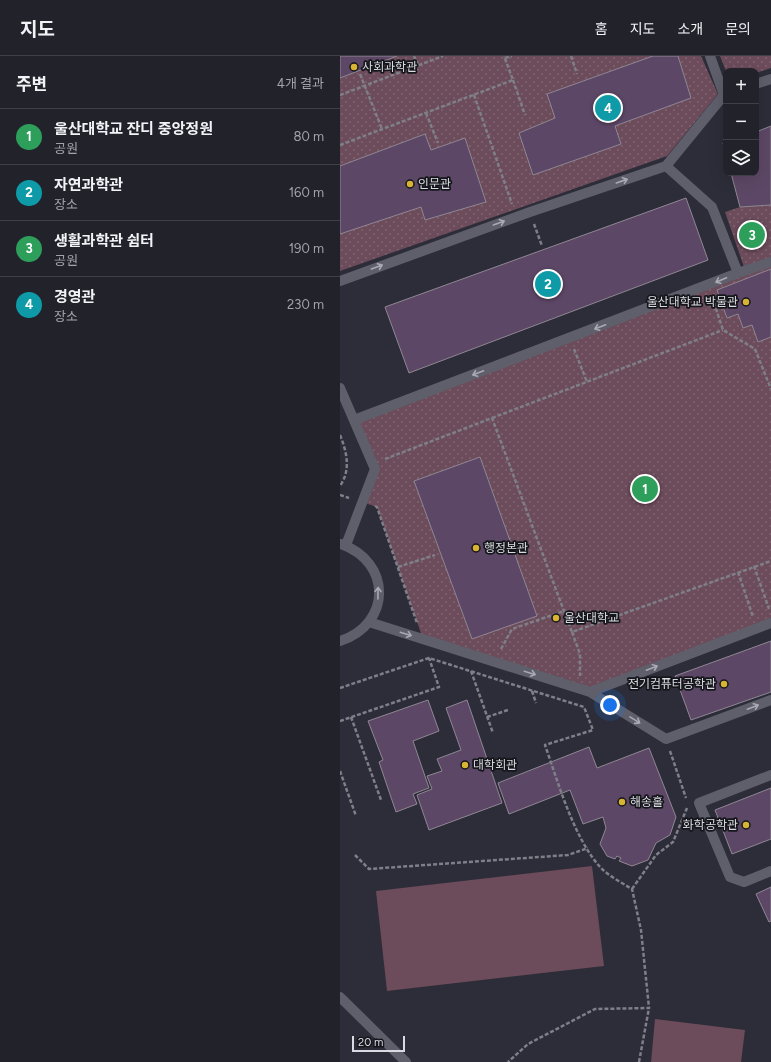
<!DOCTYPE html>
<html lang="ko">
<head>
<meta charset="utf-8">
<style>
  :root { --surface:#21222a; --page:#292a32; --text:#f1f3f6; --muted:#a2a4a8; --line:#3e3f47; --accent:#d7b434 }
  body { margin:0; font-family:Figtree,"Noto Sans KR",sans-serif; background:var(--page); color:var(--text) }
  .controls { position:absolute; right:12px; top:12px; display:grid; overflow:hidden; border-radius:8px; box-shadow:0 4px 16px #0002 }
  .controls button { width:36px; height:36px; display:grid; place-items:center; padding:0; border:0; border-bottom:1px solid var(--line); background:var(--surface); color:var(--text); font:20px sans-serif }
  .scale { position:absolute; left:12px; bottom:10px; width:53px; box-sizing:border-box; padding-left:4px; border:2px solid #dadbe2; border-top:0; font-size:11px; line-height:14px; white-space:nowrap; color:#dadbe2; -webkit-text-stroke:3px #15161b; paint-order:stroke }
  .you { position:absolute; left:270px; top:649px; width:14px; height:14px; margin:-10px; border:3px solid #fff; border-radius:50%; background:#1a73e8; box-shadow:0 0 0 6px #1a73e833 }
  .badge { display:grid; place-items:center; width:26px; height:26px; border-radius:50%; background:var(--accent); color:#fff; font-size:13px; font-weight:700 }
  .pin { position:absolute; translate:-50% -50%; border:2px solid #fff; box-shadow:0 1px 4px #0006 }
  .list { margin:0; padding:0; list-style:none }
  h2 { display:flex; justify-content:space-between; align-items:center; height:52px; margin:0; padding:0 16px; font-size:17px }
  h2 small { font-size:13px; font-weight:400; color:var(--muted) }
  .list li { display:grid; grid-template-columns:26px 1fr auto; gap:12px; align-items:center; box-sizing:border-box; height:56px; padding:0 16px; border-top:1px solid var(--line) }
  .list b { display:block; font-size:15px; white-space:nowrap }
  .list p { margin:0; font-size:13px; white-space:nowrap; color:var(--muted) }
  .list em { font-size:13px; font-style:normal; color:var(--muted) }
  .icon { flex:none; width:22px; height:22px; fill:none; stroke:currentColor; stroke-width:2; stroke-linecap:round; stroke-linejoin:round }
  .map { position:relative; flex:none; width:431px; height:1006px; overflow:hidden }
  header { display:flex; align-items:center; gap:24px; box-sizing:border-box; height:56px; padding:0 20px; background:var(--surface); border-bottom:1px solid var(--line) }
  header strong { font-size:19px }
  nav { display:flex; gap:22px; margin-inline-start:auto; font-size:14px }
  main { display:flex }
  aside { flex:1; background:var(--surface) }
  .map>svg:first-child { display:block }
</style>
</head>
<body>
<header>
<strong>지도</strong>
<nav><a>홈</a><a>지도</a><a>소개</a><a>문의</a></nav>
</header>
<main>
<aside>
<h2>주변<small>4개 결과</small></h2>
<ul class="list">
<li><span class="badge" style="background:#2e9e5b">1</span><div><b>울산대학교 잔디 중앙정원</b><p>공원</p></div><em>80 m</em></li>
<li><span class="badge" style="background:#0f9aa8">2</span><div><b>자연과학관</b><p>장소</p></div><em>160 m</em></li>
<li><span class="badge" style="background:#2e9e5b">3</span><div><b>생활과학관 쉼터</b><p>공원</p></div><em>190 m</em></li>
<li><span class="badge" style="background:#0f9aa8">4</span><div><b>경영관</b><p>장소</p></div><em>230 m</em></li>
</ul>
</aside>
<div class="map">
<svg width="431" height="1006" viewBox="0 0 431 1006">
  <defs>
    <pattern id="park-dots" width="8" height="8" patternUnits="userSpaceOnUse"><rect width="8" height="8" fill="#6c4b5a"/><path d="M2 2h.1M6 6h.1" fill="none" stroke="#806471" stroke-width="1.8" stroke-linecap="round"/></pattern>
  </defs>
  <rect width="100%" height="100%" fill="#2c2d38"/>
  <path fill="url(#park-dots)" d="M 0,0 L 361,0 L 378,38 L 327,100 L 0,215 Z
    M 380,0 L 431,0 L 431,12 L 416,17 L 416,15 L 386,15 Z
    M 431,149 L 431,202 L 404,211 L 385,156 L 400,151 Z
    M 431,206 L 431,567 L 250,636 L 83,583 L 37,451 L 22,446 L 35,413 L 14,364 Z"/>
  <path fill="#6c4b5a" d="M 252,810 L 264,910 L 47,935 L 36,835 Z
    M 315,963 L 405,974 L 401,1006 L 311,1006 Z"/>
  <path fill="#5d4766" stroke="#8f8793" d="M 0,0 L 57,0 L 0,22 Z
    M 313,0 L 338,0 L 351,42 L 275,70 L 281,88 L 193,119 L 179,77 L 215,62 L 207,38 Z
    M 431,70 L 431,149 L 400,151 L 391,117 L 416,117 L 416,76 Z
    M 85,78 L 91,94 L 125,82 L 146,146 L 85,164 L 81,151 L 0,178 L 0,110 Z
    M 386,86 L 386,98 L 383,87 Z
    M 346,142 L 368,204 L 69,317 L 45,251 Z
    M 431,213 L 431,281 L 418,286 L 412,269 L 403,272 L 398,258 L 387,262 L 377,234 Z
    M 140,401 L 197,560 L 132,583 L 74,425 Z
    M 431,585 L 431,636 L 351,664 L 335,620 Z
    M 88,644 L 99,675 L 73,685 L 89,732 L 73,738 L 77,748 L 56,756 L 39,706 L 43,704 L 28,665 Z
    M 127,644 L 162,747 L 89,774 L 77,739 L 92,733 L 87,720 L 102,715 L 97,703 L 121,694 L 106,652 Z
    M 249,691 L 257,712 L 309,692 L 336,761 L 330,779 L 316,787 L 308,804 L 292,810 L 279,805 L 281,802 L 277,800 L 275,803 L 267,800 L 260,788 L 266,772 L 263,761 L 243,768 L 230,734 L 169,758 L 158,727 Z
    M 431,732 L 431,783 L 392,798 L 375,754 Z
    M 431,831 L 431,865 L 429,866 L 416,838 Z"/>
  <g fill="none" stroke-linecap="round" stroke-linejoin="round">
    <path stroke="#7e7f88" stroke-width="2.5" stroke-dasharray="4 2" stroke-linecap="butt" d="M 74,0 L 78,10
      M 231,0 L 237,18
      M 165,2 L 172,0
      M 20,18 L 42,73
      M 173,24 L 185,59
      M 0,39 L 103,0
      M 134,39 L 172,148
      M 86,57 L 98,87
      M 0,89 L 173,24 L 164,0
      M 194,168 L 202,190
      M 372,241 L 383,274 L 415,293 L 431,333
      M 234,293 L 247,326
      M 152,362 L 383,274
      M 0,379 C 7,396 11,414 0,430
      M 45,403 L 152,362 L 224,555
      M 0,439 L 9,442
      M 35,450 L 37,451 L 77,567
      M 414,510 L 429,553
      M 58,511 L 95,499
      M 398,516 L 413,561
      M 232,576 L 240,598 L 240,620
      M 161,593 L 172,573 L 224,555 L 232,576 L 431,505
      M 131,615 L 153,677
      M 0,632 L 89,602 L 244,651 L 253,674 L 205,689 C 218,726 234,783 261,812 C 269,820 282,827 292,833 L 301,874 L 309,952 L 255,953 L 188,988 L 168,1006
      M 192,635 L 196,647
      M 11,661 L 41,744
      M 147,661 L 168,654
      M 0,665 L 99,631 L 89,602
      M 330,695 L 346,742
      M 0,715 L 16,760
      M 15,799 L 29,813 L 228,799 L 248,792
      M 292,833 L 316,799 L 333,786 L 347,752
      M 299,1006 L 309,952"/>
    <path stroke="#5e5f6b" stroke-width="10" d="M 416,28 L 431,23
      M 326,110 L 372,151 L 398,217
      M 0,225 L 190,156 L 326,110 L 384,39 L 370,0
      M 0,332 L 35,413 L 6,489
      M 14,364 L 398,217 L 431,206
      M 29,566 L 250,636 L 326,683 L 431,644
      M 0,585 C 52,568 52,506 1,488
      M 250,636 L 431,567
      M 431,719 L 359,747 L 390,821 L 404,826 L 431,815
      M 0,941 L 66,1006"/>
  </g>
  <defs><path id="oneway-shaft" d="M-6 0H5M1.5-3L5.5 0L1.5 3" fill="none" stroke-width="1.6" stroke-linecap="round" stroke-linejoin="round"/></defs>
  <g stroke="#a8a9b2">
    <use href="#oneway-shaft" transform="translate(282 125) rotate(-19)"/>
    <use href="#oneway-shaft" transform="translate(159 167) rotate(-20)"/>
    <use href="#oneway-shaft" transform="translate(37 211) rotate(-20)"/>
    <use href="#oneway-shaft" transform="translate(381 224) rotate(157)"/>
    <use href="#oneway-shaft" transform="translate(260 271) rotate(159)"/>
    <use href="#oneway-shaft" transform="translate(138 317) rotate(159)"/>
    <use href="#oneway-shaft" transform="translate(38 537) rotate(-89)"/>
    <use href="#oneway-shaft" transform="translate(66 578) rotate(17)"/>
    <use href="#oneway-shaft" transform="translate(312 612) rotate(-21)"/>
    <use href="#oneway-shaft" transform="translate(190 617) rotate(17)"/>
    <use href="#oneway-shaft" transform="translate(413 651) rotate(-21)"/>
    <use href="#oneway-shaft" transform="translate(295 664) rotate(32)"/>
  </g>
  <g fill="#d7b434" stroke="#15161b" stroke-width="1.5">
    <circle cx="14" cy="11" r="4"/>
    <circle cx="70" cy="128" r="4"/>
    <circle cx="406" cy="246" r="4"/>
    <circle cx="136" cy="492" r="4"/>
    <circle cx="216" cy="562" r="4"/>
    <circle cx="384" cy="628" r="4"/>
    <circle cx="125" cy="709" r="4"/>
    <circle cx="282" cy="746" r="4"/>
    <circle cx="406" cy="769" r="4"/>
  </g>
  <g text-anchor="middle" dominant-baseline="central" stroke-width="3.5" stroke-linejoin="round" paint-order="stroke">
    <g font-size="12" fill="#dadbe2" stroke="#15161b" text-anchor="start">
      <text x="22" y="11">사회과학관</text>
      <text x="78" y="128">인문관</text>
      <text x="398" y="246" text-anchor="end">울산대학교 박물관</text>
      <text x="144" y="492">행정본관</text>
      <text x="224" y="562">울산대학교</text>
      <text x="376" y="628" text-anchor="end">전기컴퓨터공학관</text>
      <text x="133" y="709">대학회관</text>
      <text x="290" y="746">해송홀</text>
      <text x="398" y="769" text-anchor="end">화학공학관</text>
    </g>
  </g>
</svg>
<div class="controls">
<button>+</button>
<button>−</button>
<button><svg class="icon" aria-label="layers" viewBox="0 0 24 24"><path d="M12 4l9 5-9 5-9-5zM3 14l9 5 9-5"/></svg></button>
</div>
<div class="scale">20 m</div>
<div class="you"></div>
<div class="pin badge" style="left:305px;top:433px;background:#2e9e5b">1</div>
<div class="pin badge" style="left:208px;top:228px;background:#0f9aa8">2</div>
<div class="pin badge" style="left:412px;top:179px;background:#2e9e5b">3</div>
<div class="pin badge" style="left:268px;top:52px;background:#0f9aa8">4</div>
</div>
</main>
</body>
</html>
